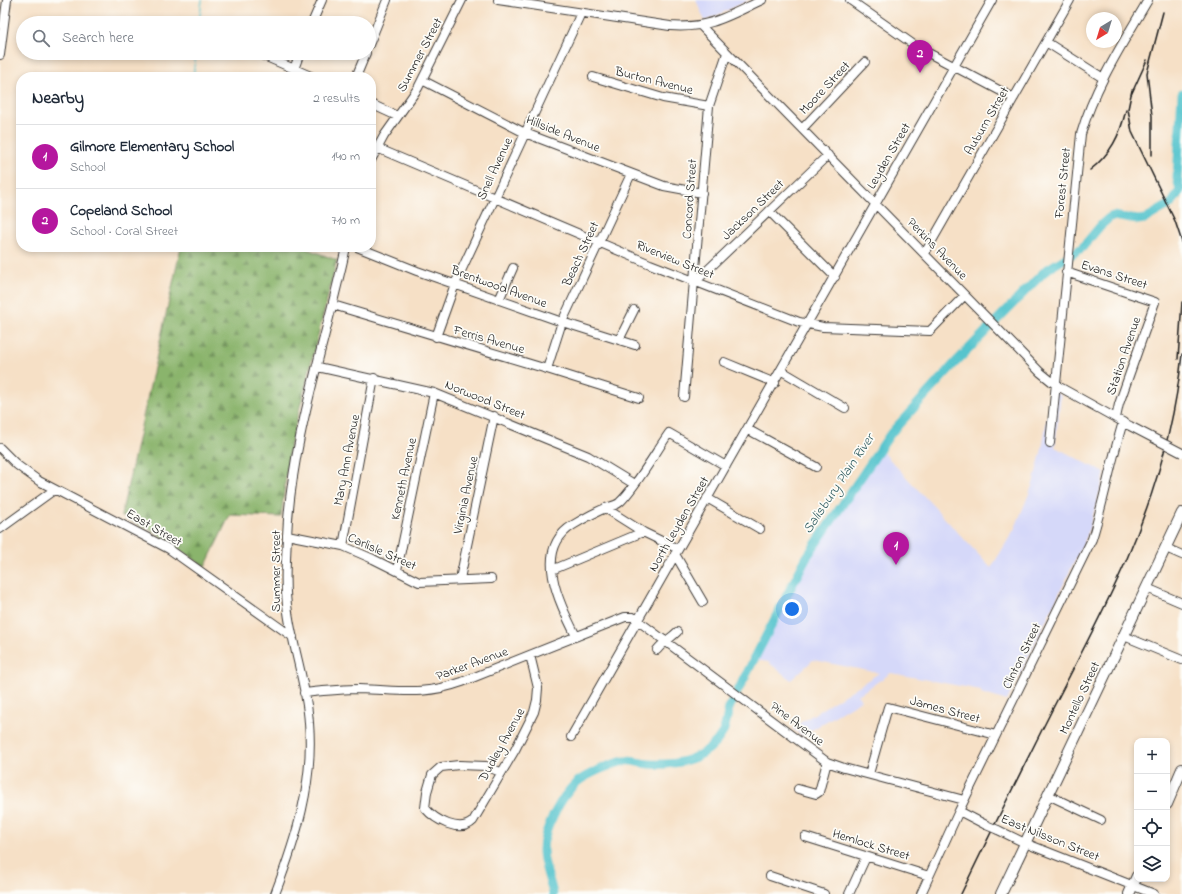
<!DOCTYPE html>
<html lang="en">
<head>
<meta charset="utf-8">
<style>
  :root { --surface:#fff; --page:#f6f6f7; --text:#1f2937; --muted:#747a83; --line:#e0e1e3; --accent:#b5179e }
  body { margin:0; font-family:"Indie Flower",sans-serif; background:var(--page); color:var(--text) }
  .controls { position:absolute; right:12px; bottom:12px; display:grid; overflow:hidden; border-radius:8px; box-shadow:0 2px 6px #0003 }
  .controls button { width:36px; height:36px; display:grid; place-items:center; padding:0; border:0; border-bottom:1px solid var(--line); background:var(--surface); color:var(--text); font:20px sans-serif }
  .compass { position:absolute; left:1086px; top:12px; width:36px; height:36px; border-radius:50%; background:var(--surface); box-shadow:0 2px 6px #0003; rotate:218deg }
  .you { position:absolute; left:792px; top:609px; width:14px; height:14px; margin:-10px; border:3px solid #fff; border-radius:50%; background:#1a73e8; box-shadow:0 0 0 6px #1a73e833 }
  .badge { display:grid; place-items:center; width:26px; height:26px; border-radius:50%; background:var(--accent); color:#fff; font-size:13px; font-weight:700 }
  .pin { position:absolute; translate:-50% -33px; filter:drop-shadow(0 1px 2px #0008) }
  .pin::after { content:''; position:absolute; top:21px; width:14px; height:12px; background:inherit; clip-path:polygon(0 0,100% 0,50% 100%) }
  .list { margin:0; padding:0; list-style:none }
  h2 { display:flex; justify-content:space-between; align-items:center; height:52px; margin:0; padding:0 16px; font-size:17px }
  h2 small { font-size:13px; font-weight:400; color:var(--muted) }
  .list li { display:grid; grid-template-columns:26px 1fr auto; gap:12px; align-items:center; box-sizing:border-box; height:64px; padding:0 16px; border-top:1px solid var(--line) }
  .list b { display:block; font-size:15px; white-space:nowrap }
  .list p { margin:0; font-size:13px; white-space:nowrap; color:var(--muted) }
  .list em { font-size:13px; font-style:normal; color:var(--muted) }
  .icon { flex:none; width:22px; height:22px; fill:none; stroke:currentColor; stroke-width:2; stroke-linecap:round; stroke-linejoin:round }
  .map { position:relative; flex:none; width:1182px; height:894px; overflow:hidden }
  .search { position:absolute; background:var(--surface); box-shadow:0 2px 6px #0003; left:16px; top:16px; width:360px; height:44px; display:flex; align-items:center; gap:10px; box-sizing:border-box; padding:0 14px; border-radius:22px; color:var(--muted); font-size:15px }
  .panel { position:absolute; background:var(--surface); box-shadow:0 2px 6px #0003; left:16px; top:72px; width:360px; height:180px; border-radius:16px }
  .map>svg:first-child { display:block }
</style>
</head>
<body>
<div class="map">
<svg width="1182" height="894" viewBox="0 0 1182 894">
  <defs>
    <pattern id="forest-firs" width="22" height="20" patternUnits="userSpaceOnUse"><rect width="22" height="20" fill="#8ab46c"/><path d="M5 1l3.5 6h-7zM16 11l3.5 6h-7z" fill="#709258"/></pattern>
  </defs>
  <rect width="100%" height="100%" fill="#fdfcf7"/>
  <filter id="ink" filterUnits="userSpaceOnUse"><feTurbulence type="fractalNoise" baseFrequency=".025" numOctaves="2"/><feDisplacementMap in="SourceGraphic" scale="8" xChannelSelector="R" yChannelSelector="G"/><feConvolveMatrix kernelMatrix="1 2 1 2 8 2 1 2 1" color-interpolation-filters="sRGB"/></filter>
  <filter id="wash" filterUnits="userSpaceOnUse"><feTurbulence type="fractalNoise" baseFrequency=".012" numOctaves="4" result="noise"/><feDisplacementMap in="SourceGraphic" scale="16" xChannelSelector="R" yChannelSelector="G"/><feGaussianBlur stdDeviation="0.9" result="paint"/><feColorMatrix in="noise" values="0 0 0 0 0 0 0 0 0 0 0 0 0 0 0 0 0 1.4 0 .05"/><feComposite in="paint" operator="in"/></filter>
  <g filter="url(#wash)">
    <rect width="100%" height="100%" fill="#f6e0c6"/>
    <path fill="#d5d8f9" d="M 696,0 L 749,0 L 705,21 Z
      M 1051,390 L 1061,395 L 1055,447 L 1105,473 L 1087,536 L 1007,701 L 981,693 L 981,690 L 891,673 L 858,695 L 861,700 L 802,736 L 792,728 L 879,673 L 813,660 L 791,680 L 768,662 L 755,660 L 798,576 L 882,451 L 991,568 L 1015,528 L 1033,484 L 1042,449 L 1047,418 L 1049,418 Z"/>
    <path fill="url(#forest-firs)" stroke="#536844" d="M 181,247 L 302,247 L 337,260 L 289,451 L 281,517 L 230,515 L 205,567 L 155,532 L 121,516 Z"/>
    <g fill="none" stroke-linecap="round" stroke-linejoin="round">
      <path stroke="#56c4cd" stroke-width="1.5" d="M 199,23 L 202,0
        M 193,77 L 196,53"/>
      <path stroke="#56c4cd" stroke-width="9" d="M 553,894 C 550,879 543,865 543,850 C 543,830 561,797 576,783 C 585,775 613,763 625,761 C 634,760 641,764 649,764 C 677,766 708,759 723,732 C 726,725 727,716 729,708 L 806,558 L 891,433 L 955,363 L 1046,270 L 1082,248 L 1101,225 L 1109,218 L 1113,216 L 1138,220 L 1145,219 L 1172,203 L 1180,190 L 1177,178 L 1182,94"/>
    </g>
  </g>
  <g filter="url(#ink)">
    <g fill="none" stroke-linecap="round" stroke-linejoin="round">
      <g stroke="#3d3936" stroke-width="10">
        <path id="minor" d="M 498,0 L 670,26 C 709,29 728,16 762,0
          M 850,0 L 917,47 L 1014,98
          M 312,23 L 322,0
          M 701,26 L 1040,372 L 1056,385 L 1130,426
          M 1046,42 L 1103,78
          M 369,45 L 387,0
          M 257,53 L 313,77
          M 0,55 L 7,0
          M 294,69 L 300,53
          M 356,77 L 366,53
          M 593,77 L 663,98 L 709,106
          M 422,80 L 525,133 L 664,186 L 702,193
          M 371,104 L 397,116
          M 802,129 L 865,62
          M 377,148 L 650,264 L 799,322 L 823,327 L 930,331 L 964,296
          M 371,160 L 384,136 L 418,88 L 462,0
          M 769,211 L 835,277
          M 357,247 L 417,271 L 562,322 L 635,345
          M 925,253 L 1070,0
          M 1066,272 L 1155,302 L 1119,404 L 1116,418
          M 695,282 L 828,155
          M 499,300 L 513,268
          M 333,305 L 547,369 L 639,398
          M 436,337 L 455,284 L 581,13
          M 619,340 L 634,310
          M 724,362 L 775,383
          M 318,367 L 434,393 L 588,456 L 634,484
          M 547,369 L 562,322 L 631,174
          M 782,371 L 845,408
          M 684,397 L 709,106 L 727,53
          M 747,429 L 816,467
          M 1050,443 L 1081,134 C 1095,86 1123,43 1148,0
          M 0,448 L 17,465 L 39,481 L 169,549 L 293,637
          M 707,498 L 760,529
          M 605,508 L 643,532 L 678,549
          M 0,529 L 54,490
          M 287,535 L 343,546 L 373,559 L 419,582 L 491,579
          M 343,546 L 374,378
          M 1166,548 L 1182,555
          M 675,554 L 703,602
          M 397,570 L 434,393
          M 552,570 L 643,532
          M 460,579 L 494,416
          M 1147,588 L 1182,603
          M 576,636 C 560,604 532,550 573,525 C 583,519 595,512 606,508 C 610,506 616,506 620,502 C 636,487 655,453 669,433 L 726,466
          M 1124,636 L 1182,660
          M 657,650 C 663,642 670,639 677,632
          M 304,693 C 323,691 341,689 359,689 C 399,690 423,696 462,682 L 625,617 L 633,617 L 827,762 L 844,768 L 964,800
          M 571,737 C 712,492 852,246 992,0
          M 500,772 L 486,766 L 459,765 L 441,767 L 432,775 L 427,792 L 425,808 C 435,820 460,834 473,821 L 515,750 L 534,712 L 537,700 L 538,688 L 530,655
          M 869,774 L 888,707 L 996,735
          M 798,789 L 816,794 L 819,792 L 827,762
          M 1048,795 L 1101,820
          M 959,811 L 986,825
          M 998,830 L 1025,843 L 1154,894
          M 805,837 L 929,876
          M 770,876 L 824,894
          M 275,894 C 296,839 314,783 309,723 C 307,687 293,649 288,612 C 284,588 286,561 287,536 C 291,440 326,341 346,247
          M 849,894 L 866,857
          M 921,894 L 959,811 L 1092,539 C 1104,501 1111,461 1123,422"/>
      </g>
      <g stroke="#3d3936" stroke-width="12">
        <path id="major" d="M 1167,804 L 1182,769
          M 1001,894 L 1182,513
          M 1129,894 L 1137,876"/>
      </g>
      <use href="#minor" stroke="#fff" stroke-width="8"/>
      <use href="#major" stroke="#fff" stroke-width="10"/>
      <path stroke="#1c1c1c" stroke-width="1.5" d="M 1132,90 L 1128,109 L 1132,132 L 1175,221 L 1182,242
        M 1131,95 L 1147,60
        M 1152,155 L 1152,116 L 1147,73 L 1163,12
        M 1090,170 C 1111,154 1120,135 1126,110
        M 1178,359 L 1182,302
        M 961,894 C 991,832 1021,771 1052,710 C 1077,661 1104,611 1126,561 C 1154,496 1175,424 1182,354"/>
      <g stroke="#3d3936" stroke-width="10" stroke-linecap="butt">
        <path id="minor-bridge" d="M 1130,426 L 1182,453
          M 986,825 L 998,830"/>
      </g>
      <use href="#minor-bridge" stroke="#fff" stroke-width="8"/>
    </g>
  </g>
  <g text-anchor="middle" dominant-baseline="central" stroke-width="3.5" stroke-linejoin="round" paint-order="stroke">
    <g font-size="13" fill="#1c1c1c" stroke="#fdfcf7">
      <text transform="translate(420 55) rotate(-62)">Summer Street</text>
      <text transform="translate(654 81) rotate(14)">Burton Avenue</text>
      <text transform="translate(825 88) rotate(-47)">Moore Street</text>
      <text transform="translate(987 121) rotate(-60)">Auburn Street</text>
      <text transform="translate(563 134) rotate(22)">Hillside Avenue</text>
      <text transform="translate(889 156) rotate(-60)">Leyden Street</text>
      <text transform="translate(495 169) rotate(-65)">Snell Avenue</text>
      <text transform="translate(1063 183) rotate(-84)">Forest Street</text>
      <text transform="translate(690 199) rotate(-86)">Concord Street</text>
      <text transform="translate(753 210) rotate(-44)">Jackson Street</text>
      <text transform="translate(937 249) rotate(46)">Perkins Avenue</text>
      <text transform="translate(581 254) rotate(-65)">Beach Street</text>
      <text transform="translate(675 260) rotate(22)">Riverview Street</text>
      <text transform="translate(1114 275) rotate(18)">Evans Street</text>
      <text transform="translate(499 287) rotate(20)">Brentwood Avenue</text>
      <text transform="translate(489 340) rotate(16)">Ferris Avenue</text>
      <text transform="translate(1124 356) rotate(-71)">Station Avenue</text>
      <text transform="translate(485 400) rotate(22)">Norwood Street</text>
      <text transform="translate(347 460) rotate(-79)">Mary Ann Avenue</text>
      <text transform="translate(404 479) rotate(-78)">Kenneth Avenue</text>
      <text transform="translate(466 495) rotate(-78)">Virginia Avenue</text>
      <text transform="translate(679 524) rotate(-60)">North Leyden Street</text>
      <text transform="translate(154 528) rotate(30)">East Street</text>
      <text transform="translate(382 552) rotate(24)">Carlisle Street</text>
      <text transform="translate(276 571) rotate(-90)">Summer Street</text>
      <text transform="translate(1022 656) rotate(-64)">Clinton Street</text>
      <text transform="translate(472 664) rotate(-20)">Parker Avenue</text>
      <text transform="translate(1080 698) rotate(-65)">Montello Street</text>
      <text transform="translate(945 710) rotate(15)">James Street</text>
      <text transform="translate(797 724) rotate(37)">Pine Avenue</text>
      <text transform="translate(502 745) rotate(-61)">Dudley Avenue</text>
      <text transform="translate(1050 838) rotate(22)">East Nilsson Street</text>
      <text transform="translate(871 845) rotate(17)">Hemlock Street</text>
    </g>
    <g font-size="14" font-style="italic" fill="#335f63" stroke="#fdfcf7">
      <text transform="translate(839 484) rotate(-56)">Salisbury Plain River</text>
    </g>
  </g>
</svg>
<div class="controls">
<button>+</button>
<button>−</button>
<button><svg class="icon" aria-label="locate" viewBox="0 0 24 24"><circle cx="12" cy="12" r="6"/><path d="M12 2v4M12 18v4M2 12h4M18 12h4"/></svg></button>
<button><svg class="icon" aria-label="layers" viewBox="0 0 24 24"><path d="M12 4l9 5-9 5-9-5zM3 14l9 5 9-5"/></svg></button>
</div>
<svg class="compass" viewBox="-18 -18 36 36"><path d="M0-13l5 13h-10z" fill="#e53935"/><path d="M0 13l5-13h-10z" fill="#747a83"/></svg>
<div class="you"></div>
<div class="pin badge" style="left:896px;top:565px">1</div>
<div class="pin badge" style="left:920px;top:73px">2</div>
<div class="search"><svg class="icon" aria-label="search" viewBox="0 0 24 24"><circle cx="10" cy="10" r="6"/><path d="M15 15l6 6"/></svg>Search here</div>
<section class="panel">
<h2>Nearby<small>2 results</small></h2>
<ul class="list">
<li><span class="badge">1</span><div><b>Gilmore Elementary School</b><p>School</p></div><em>140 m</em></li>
<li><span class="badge">2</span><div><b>Copeland School</b><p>School · Coral Street</p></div><em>710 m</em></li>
</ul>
</section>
</div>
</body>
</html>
